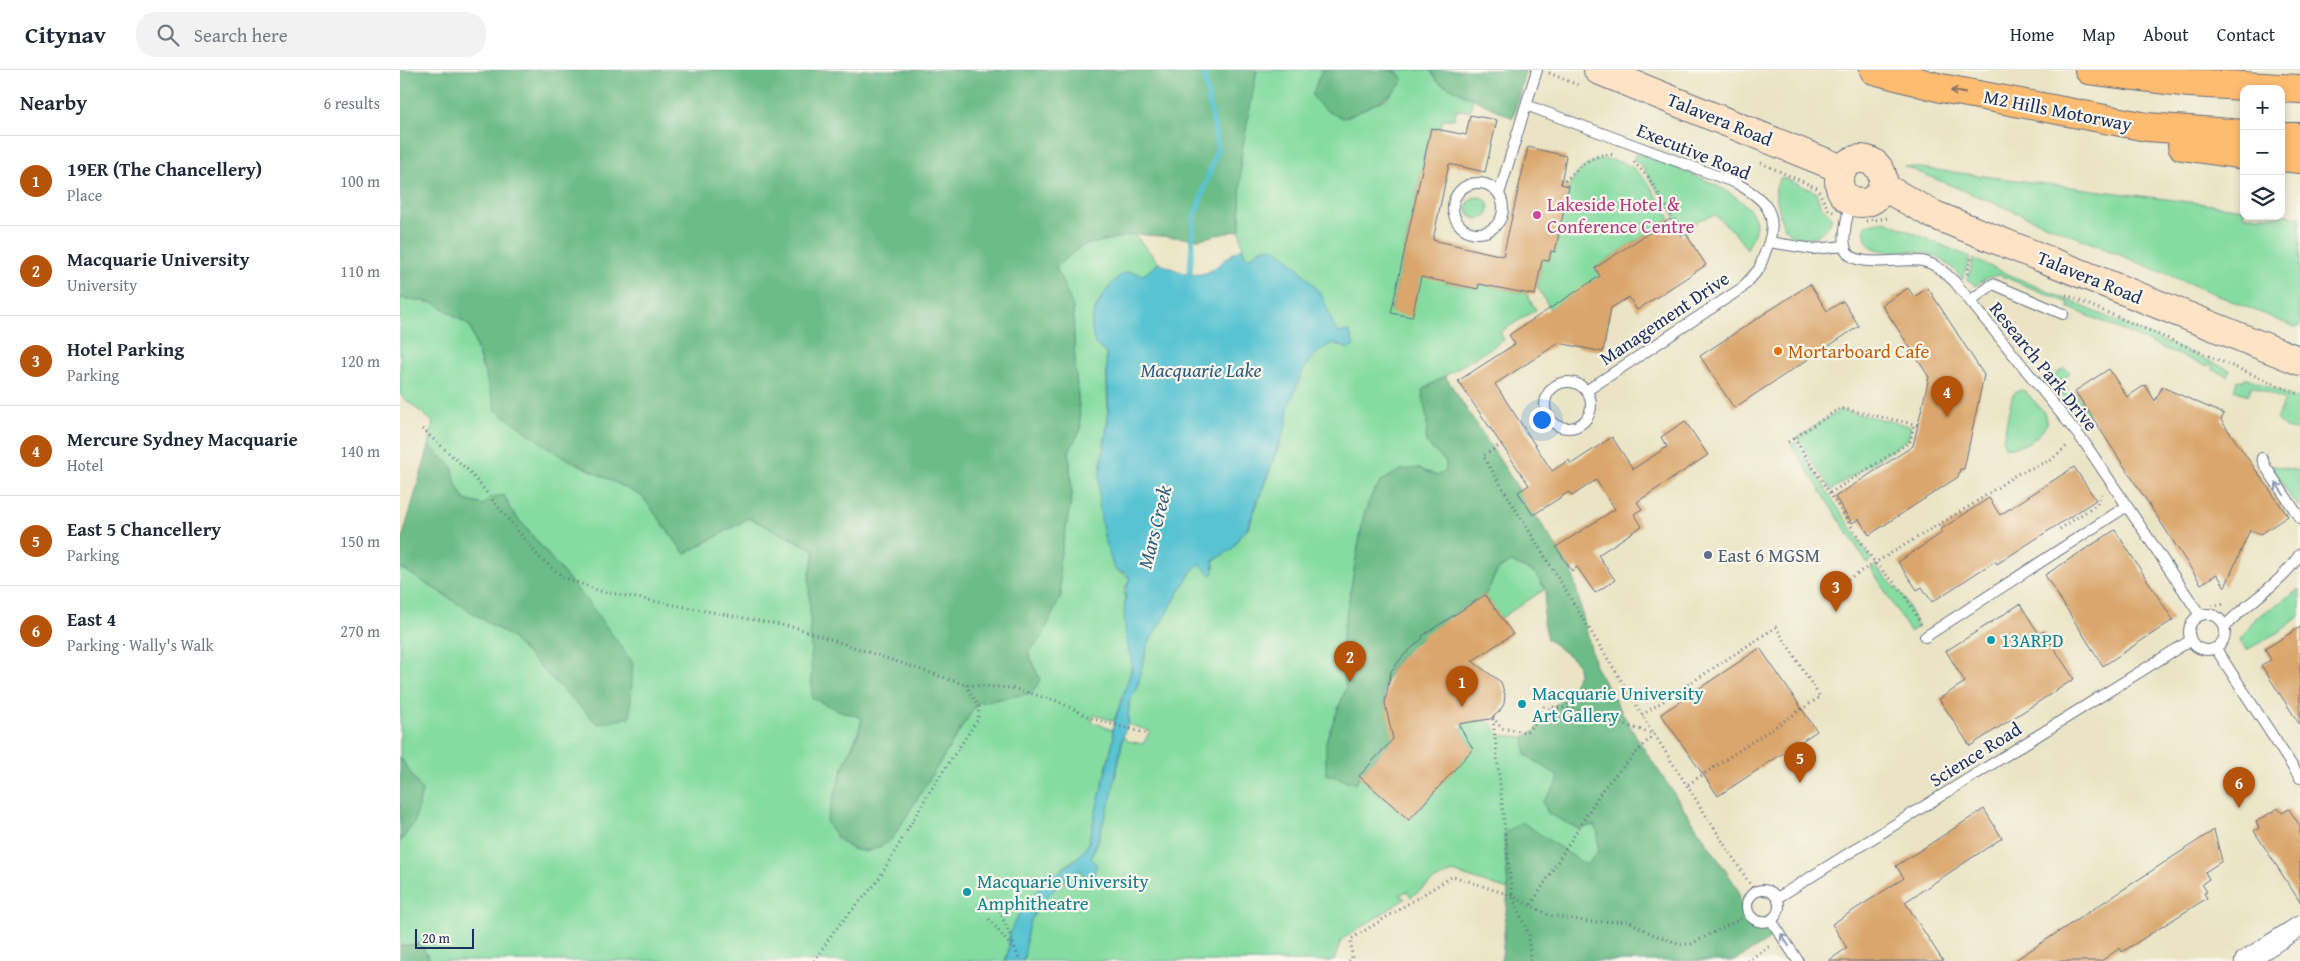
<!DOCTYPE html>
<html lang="en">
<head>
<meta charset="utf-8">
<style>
  :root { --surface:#fff; --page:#f2f2f3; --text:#1f2937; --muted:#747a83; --line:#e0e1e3; --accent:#b45309 }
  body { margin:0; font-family:"Gentium Book Plus",serif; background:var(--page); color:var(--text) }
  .controls { position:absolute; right:15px; top:15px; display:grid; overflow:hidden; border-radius:10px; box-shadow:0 2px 8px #0003 }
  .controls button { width:45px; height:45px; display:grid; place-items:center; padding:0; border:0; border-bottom:1px solid var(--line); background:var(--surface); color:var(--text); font:25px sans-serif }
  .scale { position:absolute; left:15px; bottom:12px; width:59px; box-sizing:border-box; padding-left:5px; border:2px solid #1b2f5e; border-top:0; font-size:14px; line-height:18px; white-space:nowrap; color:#1b2f5e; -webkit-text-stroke:4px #fbf7ec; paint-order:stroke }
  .you { position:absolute; left:1141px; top:349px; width:18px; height:18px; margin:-12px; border:4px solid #fff; border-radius:50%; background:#1a73e8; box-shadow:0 0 0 8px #1a73e833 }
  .badge { display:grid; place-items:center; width:32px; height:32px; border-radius:50%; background:var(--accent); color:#fff; font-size:16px; font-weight:700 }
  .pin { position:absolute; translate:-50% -41px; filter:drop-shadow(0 1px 2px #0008) }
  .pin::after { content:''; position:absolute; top:26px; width:18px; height:15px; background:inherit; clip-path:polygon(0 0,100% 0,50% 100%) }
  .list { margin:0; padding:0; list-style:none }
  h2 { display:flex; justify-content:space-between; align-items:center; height:65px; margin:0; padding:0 20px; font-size:21px }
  h2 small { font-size:16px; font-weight:400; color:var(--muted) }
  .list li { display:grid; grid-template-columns:32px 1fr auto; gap:15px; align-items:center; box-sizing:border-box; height:90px; padding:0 20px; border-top:1px solid var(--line) }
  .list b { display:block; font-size:19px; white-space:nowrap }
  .list p { margin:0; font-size:16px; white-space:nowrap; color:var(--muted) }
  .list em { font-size:16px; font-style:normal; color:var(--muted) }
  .icon { flex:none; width:28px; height:28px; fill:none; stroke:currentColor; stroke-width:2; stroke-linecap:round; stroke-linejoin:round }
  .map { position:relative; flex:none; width:1900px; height:891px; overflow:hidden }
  header { display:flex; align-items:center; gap:30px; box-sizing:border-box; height:70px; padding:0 25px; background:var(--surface); border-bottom:1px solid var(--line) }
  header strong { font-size:24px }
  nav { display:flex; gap:28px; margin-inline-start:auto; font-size:18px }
  .search { width:350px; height:45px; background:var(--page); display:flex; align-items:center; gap:12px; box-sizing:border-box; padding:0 18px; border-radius:20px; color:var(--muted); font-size:19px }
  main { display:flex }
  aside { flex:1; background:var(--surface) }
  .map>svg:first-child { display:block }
</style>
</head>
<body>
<header>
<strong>Citynav</strong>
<div class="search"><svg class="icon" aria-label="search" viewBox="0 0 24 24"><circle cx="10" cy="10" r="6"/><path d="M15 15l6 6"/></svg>Search here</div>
<nav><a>Home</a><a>Map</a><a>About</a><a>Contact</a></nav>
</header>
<main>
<aside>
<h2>Nearby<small>6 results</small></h2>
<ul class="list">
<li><span class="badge">1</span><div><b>19ER (The Chancellery)</b><p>Place</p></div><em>100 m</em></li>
<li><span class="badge">2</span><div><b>Macquarie University</b><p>University</p></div><em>110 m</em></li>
<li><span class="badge">3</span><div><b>Hotel Parking</b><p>Parking</p></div><em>120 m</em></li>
<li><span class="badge">4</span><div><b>Mercure Sydney Macquarie</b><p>Hotel</p></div><em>140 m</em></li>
<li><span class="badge">5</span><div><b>East 5 Chancellery</b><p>Parking</p></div><em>150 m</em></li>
<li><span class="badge">6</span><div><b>East 4</b><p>Parking · Wally's Walk</p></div><em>270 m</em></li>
</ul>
</aside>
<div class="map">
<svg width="1900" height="891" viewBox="0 0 1900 891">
  <rect width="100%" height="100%" fill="#fbf7ec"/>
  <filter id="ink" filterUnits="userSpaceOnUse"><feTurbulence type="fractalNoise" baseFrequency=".02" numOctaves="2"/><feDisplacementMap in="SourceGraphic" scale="10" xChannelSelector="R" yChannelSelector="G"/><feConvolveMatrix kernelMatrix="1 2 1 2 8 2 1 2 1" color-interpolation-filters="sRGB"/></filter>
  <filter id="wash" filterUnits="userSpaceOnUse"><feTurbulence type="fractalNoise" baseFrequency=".0096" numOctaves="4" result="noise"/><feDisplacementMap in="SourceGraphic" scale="20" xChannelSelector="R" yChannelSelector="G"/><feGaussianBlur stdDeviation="1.12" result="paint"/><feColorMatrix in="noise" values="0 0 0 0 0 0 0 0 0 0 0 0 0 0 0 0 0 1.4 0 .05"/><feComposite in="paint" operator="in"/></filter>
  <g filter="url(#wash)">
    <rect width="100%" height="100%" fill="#eae4c5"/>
    <path fill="#85dca1" stroke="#508680" d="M 857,0 L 922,0 L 915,16 L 944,48 L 986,29 L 996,19 L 998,2 L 990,0 L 1030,0 L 1038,12 L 1073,28 L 1070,41 L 1056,40 L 1054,49 L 1043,49 L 1040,60 L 1031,58 L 991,242 L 1012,246 L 1025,185 L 1045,212 L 1078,219 L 1079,214 L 1126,223 L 1136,240 L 1100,262 L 1104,270 L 1022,320 L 1027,350 L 1026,373 L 1046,392 L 1046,402 L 1037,406 L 1018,398 L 983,410 L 973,422 L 964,444 L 940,580 L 946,618 L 926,671 L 959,706 L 1009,750 L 1073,679 L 1061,659 L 1068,649 L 1078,651 L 1088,650 L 1100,665 L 1124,667 L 1126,685 L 1157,705 L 1158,712 L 1143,732 L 1148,743 L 1179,759 L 1194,755 L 1198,761 L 1198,782 L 1186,796 L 1104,763 L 1108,820 L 1053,802 L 1033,811 L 1011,827 L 1007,821 L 1000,825 L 1005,829 L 941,870 L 934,891 L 623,891 C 626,879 625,863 630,852 C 639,832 661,808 681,800 L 685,807 L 692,810 L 691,788 L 698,772 L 720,688 L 723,666 L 728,671 L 743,674 L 750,661 L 728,654 L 729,632 L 737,617 L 748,574 L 792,500 L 800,494 L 815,498 L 813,491 L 832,479 L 841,464 L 848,459 L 887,353 C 886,341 889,334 894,323 C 903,299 908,284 934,273 L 939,277 L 938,263 L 933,255 L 920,223 L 912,216 L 861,179 L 851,187 L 845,186 C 830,140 844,47 857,0 Z
      M 1238,83 C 1264,94 1355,122 1356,154 C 1356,162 1350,172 1347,179 L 1333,161 L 1315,145 L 1298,150 L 1286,164 L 1242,96 L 1233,89 Z
      M 1201,89 C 1242,90 1251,118 1270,149 L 1195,198 L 1206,214 L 1150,239 L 1137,216 L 1142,190 L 1149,191 L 1151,181 L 1155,182 C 1162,149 1161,99 1201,89 Z
      M 1504,96 L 1844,139 L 1844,146 L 1881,146 L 1881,144 L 1900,147 L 1900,257 L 1895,257 Z
      M 1381,107 L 1416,122 L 1420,135 L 1432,147 C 1427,166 1401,177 1387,160 C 1380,153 1380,144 1378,135 C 1375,120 1374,121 1381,107 Z
      M1067 138a11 11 0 1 1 22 0a11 11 0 1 1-22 0Z
      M 1485,151 L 1570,187 L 1563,209 C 1552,197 1540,186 1525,183 C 1504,177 1460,193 1465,155 Z
      M 734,164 L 759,193 L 744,205 L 729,202 C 714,208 693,235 692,251 C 691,258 694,267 695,274 L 706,283 L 708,347 L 700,403 L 702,451 L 704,467 L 715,499 L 730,508 L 724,521 L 729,582 L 733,591 L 729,609 L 714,651 L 694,645 L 691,651 L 712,660 L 714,667 L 688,774 L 684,782 L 664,797 L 610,862 L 610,879 L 605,891 L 30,891 L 21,874 L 0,876 L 0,772 L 14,753 L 22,721 L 0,687 L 0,497 L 108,565 L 198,654 L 191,536 L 110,439 L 107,430 L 96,426 L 83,435 L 65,430 L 56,415 L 52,396 L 29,376 L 33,352 L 0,325 L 0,228 L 35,233 L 70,256 L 82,298 L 156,383 L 242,426 L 285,484 L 349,448 L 415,480 L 409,508 L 435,639 L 462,648 C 457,673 440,695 437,721 C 435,736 436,752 436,768 L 451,779 L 467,782 L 492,769 L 577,633 L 631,623 L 634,594 L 628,582 L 641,568 L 661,526 L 659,493 L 672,426 L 669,381 L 681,359 L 675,296 L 673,237 L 655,197 L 681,176 Z
      M 1573,189 L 1830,300 L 1827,306 L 1812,299 L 1813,296 L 1808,294 L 1807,297 L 1668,237 L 1669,233 L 1599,205 L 1587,208 L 1575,216 L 1568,209 Z
      M 1664,298 L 1670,302 L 1661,313 L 1671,325 L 1675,321 L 1689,343 L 1682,348 L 1649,310 Z
      M 1847,308 L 1900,330 L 1900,361 L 1885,358 L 1877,349 L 1885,330 L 1852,316 L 1848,325 L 1834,320 L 1837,310 L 1842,311 Z
      M 1621,320 L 1625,321 L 1644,342 L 1647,353 C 1639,369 1622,379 1605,377 L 1603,370 L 1612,327 L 1615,322 Z
      M 1440,340 L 1511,356 L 1508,369 L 1431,420 L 1397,368 Z
      M 1395,372 L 1472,490 L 1467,493 L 1391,375 Z
      M 1870,395 L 1900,401 L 1900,437 L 1892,429 Z
      M 1111,492 L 1135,503 L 1145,519 L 1101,548 L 1085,525 L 1098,500 Z
      M 1475,496 L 1503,526 L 1518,557 L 1510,562 L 1471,498 Z
      M 1900,519 L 1900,546 L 1878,563 L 1846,580 L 1840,570 L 1856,548 Z"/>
    <path fill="#6cbc87" stroke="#447672" d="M 0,0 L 857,0 L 841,87 L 840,160 L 799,169 L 734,164 L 681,176 L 656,197 L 673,237 L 675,296 L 681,359 L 669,381 L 672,426 L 659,493 L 661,526 L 641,568 L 628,582 L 640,610 L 632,623 L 577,633 L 492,769 C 462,791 445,780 426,752 L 444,695 L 458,665 L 462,648 L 435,639 L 412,628 L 409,508 L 415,480 L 349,448 L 285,484 L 242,426 L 156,383 L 96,340 L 70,256 L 35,233 L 0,228 Z
      M 922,0 L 990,0 C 1031,12 954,44 944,48 C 930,44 920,38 912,25 Z
      M 1030,0 L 1125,0 L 1113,48 L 1038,12 Z
      M 1045,306 L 1172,501 L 1195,596 L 1238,670 L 1338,819 L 1344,847 L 1353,859 L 1368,861 L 1373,867 L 1335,891 L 1100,891 L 1102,887 L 1108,820 L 1104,763 L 1122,752 L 1186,795 L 1198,782 L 1198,761 L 1194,755 L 1179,759 L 1148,743 L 1143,732 L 1158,712 L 1157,705 L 1126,685 L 1124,667 L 1135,661 L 1149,640 L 1165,628 L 1179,604 L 1177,592 L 1147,569 L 1143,552 L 1146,521 L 1135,503 L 1111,492 C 1107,494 1101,497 1098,500 C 1092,507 1091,520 1083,526 C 1049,554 966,587 988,644 L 1025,633 L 959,706 L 956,714 L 926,704 L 926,671 L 946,618 L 940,580 L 964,444 L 973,422 L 983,410 L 1001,400 L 1018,398 L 1037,406 L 1045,402 L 1046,392 L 1026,373 L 1027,350 L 1022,320 Z
      M 29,376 L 52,396 L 56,415 L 65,430 L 83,435 L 96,426 L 104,425 L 110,439 L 191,536 L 233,593 L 230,647 L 198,654 L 108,565 L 0,497 L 0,476 Z
      M 0,687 L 22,721 L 14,753 L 0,772 Z
      M 21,874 L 30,891 L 0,891 L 0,876 Z"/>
    <path fill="#58c3d2" stroke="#3a7998" d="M 842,178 L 845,186 L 851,187 C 857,182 863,176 872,178 C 886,182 912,212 920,224 C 928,236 930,251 938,263 L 949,261 L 954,276 L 949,279 L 934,273 C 908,284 903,299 894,323 C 889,334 886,341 887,353 L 847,459 L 841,464 L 832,479 L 813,491 L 814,503 L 811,505 L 800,494 L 792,500 L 748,574 L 737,617 L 729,632 L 728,654 L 723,666 L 711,729 L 691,788 L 697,795 L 692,810 L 685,807 L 681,800 C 663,807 638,834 630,852 C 625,863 627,879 623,891 L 605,891 C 611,877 607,871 611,861 C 616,845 630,828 642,816 C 656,801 679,792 688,774 L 714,667 L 712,660 L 731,601 C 733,589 728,581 727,570 C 723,551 723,525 730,508 L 725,503 L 715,500 C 703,469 696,435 700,402 C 702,384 707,367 708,349 C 709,327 707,305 706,283 L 695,274 C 694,267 691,258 692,251 C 693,239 715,202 729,202 C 733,202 740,205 744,205 L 759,193 C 778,201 798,212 816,197 C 825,190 832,183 842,178 Z"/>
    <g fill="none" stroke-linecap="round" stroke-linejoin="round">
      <path stroke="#58c3d2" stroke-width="5.5" d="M 789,213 L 794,149 L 818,77 L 805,11 L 805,0"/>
    </g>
    <g id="blocks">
      <path fill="#daa66c" d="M 1070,45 L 1097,50 L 1085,102 L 1049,94 L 1033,170 L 1103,186 L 1128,77 L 1166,86 L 1161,114 L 1169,116 L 1155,182 L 1151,181 L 1149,191 L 1142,190 L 1135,225 L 1079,214 L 1078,219 L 1021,207 L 1012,247 L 991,243 L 1031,58 L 1066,65 Z
        M 1270,149 L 1282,166 L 1286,164 L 1306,195 L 1237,240 L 1229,227 L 1211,238 L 1203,282 L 1159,273 L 1095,314 L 1152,401 L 1169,390 L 1171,394 L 1212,367 L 1233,399 L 1267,377 L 1261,367 L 1285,351 L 1308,385 L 1237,432 L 1242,439 L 1234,444 L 1242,456 L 1198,485 L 1215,510 L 1195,523 L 1177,497 L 1172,501 L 1156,477 L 1215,439 L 1196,410 L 1172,426 L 1169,422 L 1133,445 L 1118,422 L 1129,415 L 1058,311 L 1115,274 L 1109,265 L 1200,206 L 1195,198 Z
        M 1410,214 L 1427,241 L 1443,231 L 1459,256 L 1334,338 L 1300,286 Z
        M 1508,218 L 1514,227 L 1528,218 L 1584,305 L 1564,399 L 1560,399 L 1558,407 L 1469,465 L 1459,449 L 1452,453 L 1435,427 L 1513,376 L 1529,307 L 1482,235 Z
        M 1709,299 L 1727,327 L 1745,315 L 1755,331 L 1762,317 L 1824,344 L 1821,350 L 1888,446 L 1861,464 L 1850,460 L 1825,517 L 1817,504 L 1801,514 L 1675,321 Z
        M 1674,397 L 1696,430 L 1597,494 L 1595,491 L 1532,532 L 1522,517 L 1517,520 L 1498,492 L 1542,463 L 1540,460 L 1589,428 L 1600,445 Z
        M 1715,460 L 1773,550 L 1703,596 L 1645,505 Z
        M 1085,525 L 1113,564 L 1072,591 L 1101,612 L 1105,625 L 1104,634 L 1099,642 L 1090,649 L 1058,654 L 1073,679 L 1009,750 L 959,706 L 993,669 L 985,633 L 991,601 L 1004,585 L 1023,568 L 1022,566 Z
        M 1620,534 L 1639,564 L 1643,561 L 1674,609 L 1570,676 L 1539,629 L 1565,612 L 1546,581 Z
        M 1900,557 L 1900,655 L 1861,595 L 1871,590 L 1865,579 Z
        M 1360,578 L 1417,661 L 1318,726 L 1261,644 Z
        M 1878,738 L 1882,743 L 1889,739 L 1900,756 L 1900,832 L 1854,761 L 1859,758 L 1856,752 Z
        M 1584,739 L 1602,768 L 1505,832 L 1543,891 L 1428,891 L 1447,878 L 1432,854 L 1504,808 L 1496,796 Z
        M 1814,760 L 1822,791 L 1805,802 L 1809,809 L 1802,814 L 1807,822 L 1804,823 L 1807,828 L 1722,882 L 1720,878 L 1701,891 L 1614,891 Z"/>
    </g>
  </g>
  <g filter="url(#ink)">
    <use href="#blocks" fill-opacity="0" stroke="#636e82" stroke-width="1"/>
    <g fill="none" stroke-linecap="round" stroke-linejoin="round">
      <g stroke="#636e82" stroke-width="12">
        <path id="lane" d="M 1137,0 L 1126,35 L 1336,113 C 1361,127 1379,140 1369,172 L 1413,179 L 1445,176
          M1053 138a25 25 0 1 1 50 0a25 25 0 1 1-50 0Z
          M 1099,124 L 1126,35
          M 1450,130 C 1449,144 1442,161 1445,176 C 1449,203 1506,185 1526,192 C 1537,195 1545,203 1554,211 L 1684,372 L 1800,545
          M 1570,231 L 1593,214 L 1663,244
          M1145 335a23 23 0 1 1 46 0a23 23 0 1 1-46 0Z
          M 1186,321 L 1342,218 L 1359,199 L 1369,172
          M 1862,388 L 1865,396 L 1900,448
          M1789 562a18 18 0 1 1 36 0a18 18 0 1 1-36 0Z
          M 1825,556 C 1849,531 1881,514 1900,484
          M 1525,567 L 1727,436
          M 1816,579 L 1900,708
          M1347 836a16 16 0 1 1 32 0a16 16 0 1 1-32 0Z
          M 1377,828 L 1791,570
          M 1371,850 L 1398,891"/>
      </g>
      <g stroke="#636e82" stroke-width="22">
        <path id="street" d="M 1845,891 L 1900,856"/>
      </g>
      <g stroke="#636e82" stroke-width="30">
        <path id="secondary" d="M 1198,0 L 1442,99
          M1439 111a22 22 0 1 1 44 0a22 22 0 1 1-44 0Z
          M 1482,116 L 1532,144 L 1900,291"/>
      </g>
      <g stroke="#636e82" stroke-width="30">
        <path id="highway" d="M 1474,0 L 1541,18 L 1747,57 L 1844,64
          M 1689,0 L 1790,13 L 1900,19
          M 1881,67 L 1900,67
          M 1782,76 L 1844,85
          M 1881,87 L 1900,89"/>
      </g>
      <path stroke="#636e82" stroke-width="3" stroke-dasharray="1 4" stroke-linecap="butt" d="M 1149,3 L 1180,16
        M 1234,92 L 1248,107 L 1284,165
        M 1361,93 L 1417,118 L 1428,139 L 1433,142
        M 1161,114 C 1178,101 1190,81 1215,85
        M 1466,151 L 1488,148
        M 1567,204 L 1572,185
        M 1666,225 L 1900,325
        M 22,359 L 69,401 L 139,487 L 163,507 L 200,521 L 397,558 L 566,615 L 612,618 L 657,631 L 693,649 L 749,664
        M 1394,368 L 1475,493 L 1503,522 L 1521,554
        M 1388,372 L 1440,338 L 1518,355
        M 1102,374 L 1083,386 L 1254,664 L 1355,822
        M 1430,423 L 1510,372 L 1514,354
        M 1660,459 L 1697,434 L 1701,424
        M 1448,509 L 1573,434 L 1617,404 L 1651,390 L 1668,375
        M 1812,536 L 1825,534
        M 1242,645 L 1376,557 L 1420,627 L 1287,715
        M 1093,647 L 1101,658 L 1126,662 L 1137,651 L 1144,636 L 1174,639 L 1254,664 L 1204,717 L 1131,835
        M 1093,649 L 1112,826 L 1129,865 L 1130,891
        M 598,836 L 620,891
        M 589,849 L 614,880
        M 414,891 L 434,861 L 477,812 L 530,721 L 578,649 L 579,637 L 566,615
        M 949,891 L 952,889 L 951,869 L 1053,806 L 1112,826 L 1149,845 L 1189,852 L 1228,851 L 1252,864 L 1280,874 L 1291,874 L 1350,844
        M 1347,891 L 1372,875"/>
      <use href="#lane" stroke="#fff" stroke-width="10"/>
      <use href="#street" stroke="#fff" stroke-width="20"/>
      <use href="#secondary" stroke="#fee4c5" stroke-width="28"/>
      <use href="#highway" stroke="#fdbc6f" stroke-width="28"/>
    </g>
    <defs><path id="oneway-shaft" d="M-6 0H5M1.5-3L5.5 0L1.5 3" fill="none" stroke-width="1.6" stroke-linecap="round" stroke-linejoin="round" transform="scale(1.25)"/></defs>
    <use stroke="#816e66" href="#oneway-shaft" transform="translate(1558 22) rotate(-169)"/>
    <g stroke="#8d97ae">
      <use href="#oneway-shaft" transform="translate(1880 419) rotate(-124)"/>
      <use href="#oneway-shaft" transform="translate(1385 870) rotate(-123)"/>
    </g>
  </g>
  <circle fill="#d1479c" stroke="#fbf7ec" stroke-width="2" cx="1137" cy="145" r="5"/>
  <circle fill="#e8710a" stroke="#fbf7ec" stroke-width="2" cx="1378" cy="281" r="5"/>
  <circle fill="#5c6f8a" stroke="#fbf7ec" stroke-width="2" cx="1308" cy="485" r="5"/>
  <g fill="#0f9aa8" stroke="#fbf7ec" stroke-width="2">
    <circle cx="1591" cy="570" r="5"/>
    <circle cx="1122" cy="634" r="5"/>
    <circle cx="567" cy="822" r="5"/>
  </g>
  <g text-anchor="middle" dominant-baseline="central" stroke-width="4.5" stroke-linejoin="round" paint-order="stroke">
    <g font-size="19" fill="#1b2f5e" stroke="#fbf7ec">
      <text transform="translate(1658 40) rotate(11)">M2 Hills Motorway</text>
      <text transform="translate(1320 49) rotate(22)">Talavera Road</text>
      <text transform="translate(1294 81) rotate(22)">Executive Road</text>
      <text transform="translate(1690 207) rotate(22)">Talavera Road</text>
      <text transform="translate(1264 248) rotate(-34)">Management Drive</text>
      <text transform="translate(1644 296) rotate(51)">Research Park Drive</text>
      <text transform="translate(1575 684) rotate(-32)">Science Road</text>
    </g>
    <g font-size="19" fill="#b23c85" stroke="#fbf7ec" text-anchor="start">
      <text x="1147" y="134">Lakeside Hotel &amp;<tspan x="1147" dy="22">Conference Centre</tspan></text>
    </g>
    <g font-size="19" fill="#c56008" stroke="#fbf7ec" text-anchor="start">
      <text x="1388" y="281">Mortarboard Cafe</text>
    </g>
    <g font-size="19" fill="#4e5e75" stroke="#fbf7ec" text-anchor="start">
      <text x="1318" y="485">East 6 MGSM</text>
    </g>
    <g font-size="19" fill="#0d838f" stroke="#fbf7ec" text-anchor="start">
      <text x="1601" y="570">13ARPD</text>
      <text x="1132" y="623">Macquarie University<tspan x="1132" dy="22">Art Gallery</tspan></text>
      <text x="577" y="811">Macquarie University<tspan x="577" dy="22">Amphitheatre</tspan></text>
    </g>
    <g font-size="20" font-style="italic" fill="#2d5b81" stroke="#fbf7ec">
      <text x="801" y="299">Macquarie Lake</text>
      <text transform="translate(754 457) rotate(-76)">Mars Creek</text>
    </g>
  </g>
</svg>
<div class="controls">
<button>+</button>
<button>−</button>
<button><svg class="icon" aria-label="layers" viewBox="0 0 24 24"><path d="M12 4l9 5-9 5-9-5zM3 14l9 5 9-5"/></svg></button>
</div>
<div class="scale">20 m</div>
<div class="you"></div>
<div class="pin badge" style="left:1062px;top:637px">1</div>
<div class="pin badge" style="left:950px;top:612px">2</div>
<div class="pin badge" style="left:1436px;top:542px">3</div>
<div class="pin badge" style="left:1547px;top:347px">4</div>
<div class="pin badge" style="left:1400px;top:713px">5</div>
<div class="pin badge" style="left:1839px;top:738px">6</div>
</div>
</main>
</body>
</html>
